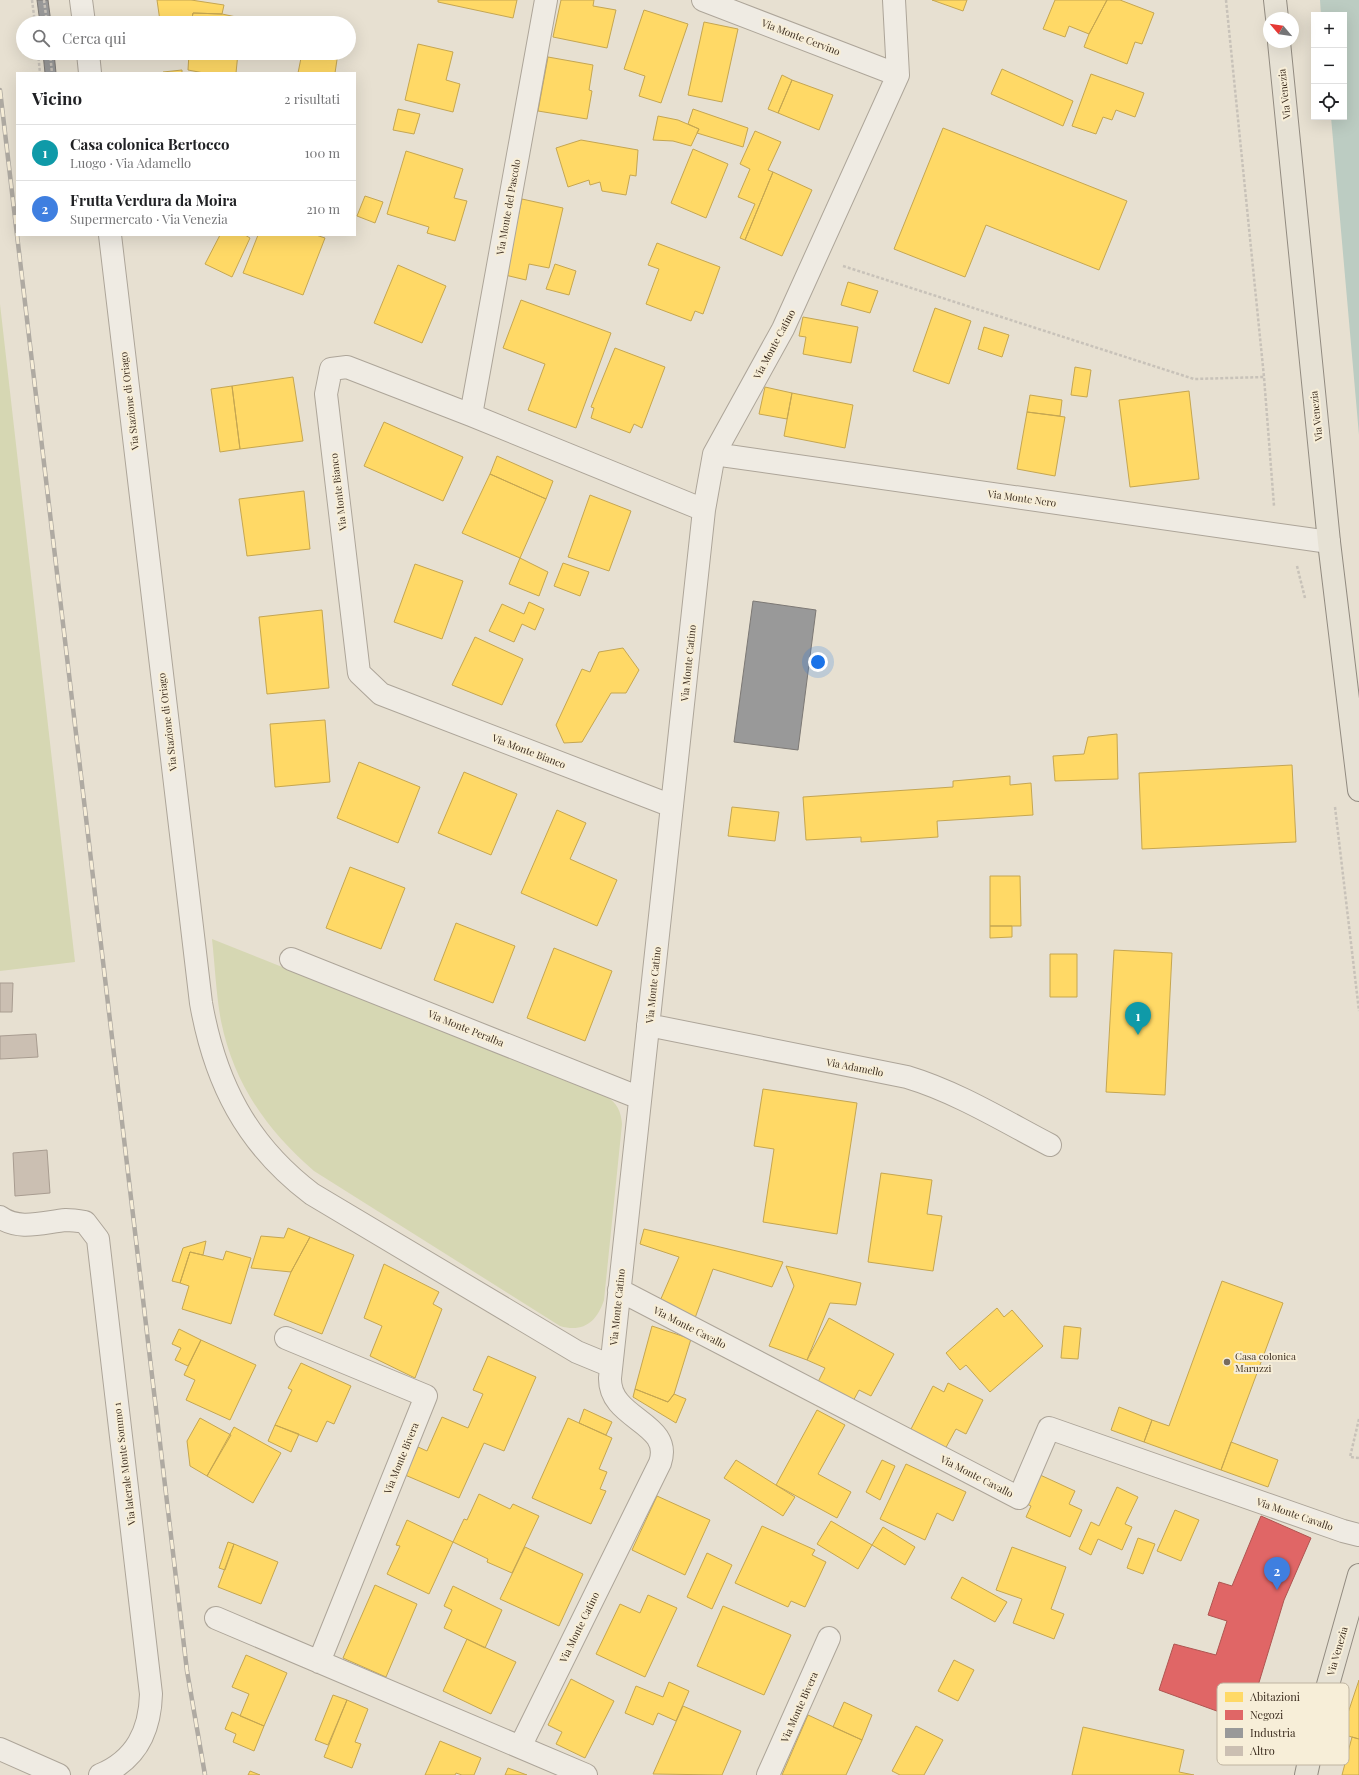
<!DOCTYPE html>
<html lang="it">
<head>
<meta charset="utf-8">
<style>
  :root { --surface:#fff; --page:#f2f2f2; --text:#202124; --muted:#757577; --line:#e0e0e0; --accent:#db2777 }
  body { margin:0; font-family:"Playfair Display",serif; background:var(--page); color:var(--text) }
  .controls { position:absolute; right:12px; top:12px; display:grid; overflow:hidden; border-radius:0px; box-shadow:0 4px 16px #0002 }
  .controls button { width:36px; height:36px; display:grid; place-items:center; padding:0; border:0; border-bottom:1px solid var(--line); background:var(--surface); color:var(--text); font:20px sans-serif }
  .compass { position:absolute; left:1263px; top:12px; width:36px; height:36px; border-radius:50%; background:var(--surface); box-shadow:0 4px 16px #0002; rotate:299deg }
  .you { position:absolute; left:818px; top:662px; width:14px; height:14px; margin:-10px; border:3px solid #fff; border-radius:50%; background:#1a73e8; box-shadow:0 0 0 6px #1a73e833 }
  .badge { display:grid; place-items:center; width:26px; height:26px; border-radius:50%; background:var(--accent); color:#fff; font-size:13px; font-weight:700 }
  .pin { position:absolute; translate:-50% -33px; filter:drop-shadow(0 1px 2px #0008) }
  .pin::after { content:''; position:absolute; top:21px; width:14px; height:12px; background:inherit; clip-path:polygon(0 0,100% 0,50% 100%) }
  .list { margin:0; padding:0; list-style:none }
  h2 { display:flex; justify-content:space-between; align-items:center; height:52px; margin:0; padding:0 16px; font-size:17px }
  h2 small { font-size:13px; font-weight:400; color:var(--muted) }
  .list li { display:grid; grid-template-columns:26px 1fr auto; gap:12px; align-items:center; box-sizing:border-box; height:56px; padding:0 16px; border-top:1px solid var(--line) }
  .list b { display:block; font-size:15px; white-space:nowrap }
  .list p { margin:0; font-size:13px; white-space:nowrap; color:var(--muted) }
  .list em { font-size:13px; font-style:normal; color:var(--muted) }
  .icon { flex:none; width:22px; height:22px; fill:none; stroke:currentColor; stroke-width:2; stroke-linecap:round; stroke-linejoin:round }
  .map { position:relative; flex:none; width:1359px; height:1775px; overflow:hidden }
  .search { position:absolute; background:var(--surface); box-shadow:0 4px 16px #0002; left:16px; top:16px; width:340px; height:44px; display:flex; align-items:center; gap:10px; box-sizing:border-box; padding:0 14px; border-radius:22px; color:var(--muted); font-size:15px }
  .panel { position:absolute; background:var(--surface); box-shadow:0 4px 16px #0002; left:16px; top:72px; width:340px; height:164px; border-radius:0px }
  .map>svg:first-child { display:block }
</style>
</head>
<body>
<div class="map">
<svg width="1359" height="1775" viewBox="0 0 1359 1775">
  <rect width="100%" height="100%" fill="#e7e0d1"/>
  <path fill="#d6d7b3" d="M 0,304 L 75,962 L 0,971 Z
    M 212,939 L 606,1096 C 617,1103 621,1111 622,1124 L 604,1300 C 597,1322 583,1333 560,1326 L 314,1171 C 266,1129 234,1084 221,1021 C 216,994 215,966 212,939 Z"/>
  <path fill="#bcccc2" d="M 1320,0 L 1359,0 L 1359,435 L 1331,117 L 1344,117 L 1344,15 L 1321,15 Z"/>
  <path fill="#ffd966" stroke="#c5a651" d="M 157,0 L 191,0 L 224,5 L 222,14 L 193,13 L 191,23 L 169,23 L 160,21 Z
    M 438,0 L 517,0 L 513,18 L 438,2 Z
    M 561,0 L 594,0 L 593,6 L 616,10 L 607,48 L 553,37 Z
    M 932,0 L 967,0 L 963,11 Z
    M 1055,0 L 1107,0 L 1089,34 L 1069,26 L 1065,37 L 1043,29 Z
    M 1107,0 L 1120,0 L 1154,13 L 1142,44 L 1135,42 L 1127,64 L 1084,47 L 1089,34 Z
    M 644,10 L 688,24 L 661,103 L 639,96 L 645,76 L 624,69 Z
    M 193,13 L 222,14 L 241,18 L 240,23 L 191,23 Z
    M 704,22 L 738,29 L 722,102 L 688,95 Z
    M 418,44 L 453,52 L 446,80 L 460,84 L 453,112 L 405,100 Z
    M 189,53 L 238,53 L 236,73 L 204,73 L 188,70 Z
    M 302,53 L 338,53 L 335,73 L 298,73 Z
    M 548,57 L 593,65 L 589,90 L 592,91 L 587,119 L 538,111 Z
    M 1002,69 L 1073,101 L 1063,126 L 991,94 Z
    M 182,70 L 182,73 L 163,73 L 163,72 Z
    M 1091,74 L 1144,93 L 1135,117 L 1116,110 L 1112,120 L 1103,117 L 1096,134 L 1072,126 Z
    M 782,75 L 792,80 L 778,113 L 768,109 Z
    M 792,80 L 833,95 L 819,130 L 778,113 Z
    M 398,109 L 420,114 L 414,134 L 393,130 Z
    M 693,109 L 748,128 L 743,147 L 697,133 L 699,129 L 688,124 Z
    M 658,116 L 678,120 L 699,129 L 691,146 L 673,141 L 653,140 Z
    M 943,128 L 1127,201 L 1099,270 L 986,225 L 965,277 L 894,249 Z
    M 755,131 L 781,142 L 768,170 L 773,172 L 745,240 L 740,238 L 755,204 L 738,197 L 750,169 L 740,164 Z
    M 581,140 L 638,150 L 636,176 L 630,175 L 626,195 L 602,191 L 600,182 L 590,185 L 589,180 L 568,187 L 556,148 Z
    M 693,149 L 728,164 L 706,218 L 671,203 Z
    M 406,151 L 463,169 L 454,198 L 467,201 L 455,241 L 427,233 L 429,227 L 387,214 Z
    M 773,172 L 812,190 L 782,256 L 745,240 Z
    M 365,196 L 383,202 L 375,223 L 357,216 Z
    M 522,199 L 563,208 L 549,268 L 529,264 L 526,280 L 505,275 Z
    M 220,235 L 245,235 L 250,238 L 232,277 L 205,264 Z
    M 258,235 L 316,235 L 325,238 L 303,295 L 243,273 Z
    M 657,243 L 720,267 L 703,314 L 695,311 L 691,321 L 646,304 L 659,269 L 648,265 Z
    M 555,264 L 576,271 L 569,295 L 546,289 Z
    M 398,265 L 446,286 L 422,343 L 374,323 Z
    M 848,282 L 878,291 L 870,313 L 841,305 Z
    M 521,300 L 611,333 L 576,428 L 528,410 L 545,364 L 503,348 Z
    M 935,308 L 971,321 L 949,384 L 913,371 Z
    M 803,317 L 858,327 L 851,363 L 803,354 L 806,337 L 799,336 Z
    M 984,327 L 1009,335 L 1002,357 L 978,349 Z
    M 615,348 L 665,367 L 642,428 L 634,424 L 630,433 L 591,418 L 594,408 L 591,407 Z
    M 1075,367 L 1091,370 L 1087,397 L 1071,395 Z
    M 293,377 L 303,441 L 240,449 L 232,386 Z
    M 232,386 L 240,449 L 220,452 L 211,389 Z
    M 765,387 L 792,393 L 787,419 L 759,414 Z
    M 1189,391 L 1199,479 L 1130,487 L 1119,400 Z
    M 792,393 L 853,405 L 845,448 L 784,436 Z
    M 1030,395 L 1062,400 L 1060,416 L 1027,412 Z
    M 1027,412 L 1065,417 L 1055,476 L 1017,469 Z
    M 384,422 L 463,457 L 443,501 L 364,466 Z
    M 497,456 L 553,481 L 546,499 L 490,474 Z
    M 490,474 L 546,499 L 520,558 L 462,533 Z
    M 304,491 L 310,549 L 247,556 L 239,499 Z
    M 590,495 L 631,511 L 609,571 L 568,557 Z
    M 520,558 L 548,572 L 539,596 L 509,584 Z
    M 563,563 L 589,572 L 580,596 L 554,586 Z
    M 415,564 L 463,581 L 442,639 L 394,622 Z
    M 529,602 L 544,609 L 535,630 L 522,624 L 514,642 L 489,631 L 502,604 L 524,614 Z
    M 322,610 L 329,688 L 267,694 L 259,617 Z
    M 475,637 L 523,659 L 502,705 L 452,685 Z
    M 623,648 L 639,670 L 626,693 L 611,693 L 582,742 L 564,743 L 556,725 L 582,669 L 590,672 L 599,652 Z
    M 325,720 L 330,782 L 275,787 L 270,724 Z
    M 1117,734 L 1118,779 L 1055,781 L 1053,756 L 1084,754 L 1088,737 Z
    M 359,762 L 420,787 L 398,843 L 337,818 Z
    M 1292,765 L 1296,842 L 1142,849 L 1139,773 Z
    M 464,772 L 517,794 L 491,855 L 438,833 Z
    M 1010,776 L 1010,785 L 1031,783 L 1033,815 L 937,821 L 938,837 L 861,842 L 861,837 L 806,840 L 803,797 L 953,787 L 953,781 Z
    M 732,807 L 779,812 L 775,841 L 728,836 Z
    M 557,810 L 586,823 L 570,859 L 617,880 L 597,926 L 521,893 Z
    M 350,867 L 405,888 L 381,949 L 326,928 Z
    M 990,876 L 1020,876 L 1021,926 L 990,926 Z
    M 456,923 L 515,946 L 493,1003 L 434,980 Z
    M 990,926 L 1012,926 L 1012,937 L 990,938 Z
    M 554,948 L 612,971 L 585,1041 L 527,1018 Z
    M 1114,950 L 1172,953 L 1165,1095 L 1106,1092 Z
    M 1050,954 L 1077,954 L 1077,997 L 1050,997 Z
    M 763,1089 L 857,1103 L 837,1234 L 763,1222 L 774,1149 L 754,1146 Z
    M 881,1173 L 932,1180 L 927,1214 L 942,1216 L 933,1271 L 868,1262 Z
    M 288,1228 L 310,1237 L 291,1272 L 251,1268 L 261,1236 L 284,1238 Z
    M 644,1229 L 783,1262 L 772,1287 L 713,1269 L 695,1318 L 660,1301 L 679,1257 L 640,1244 Z
    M 310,1237 L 354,1255 L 322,1334 L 274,1315 L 291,1272 Z
    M 206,1241 L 203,1255 L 190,1252 L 180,1283 L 172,1281 L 183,1248 Z
    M 226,1251 L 251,1258 L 231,1324 L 182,1309 L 189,1286 L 180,1283 L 190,1252 L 223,1260 Z
    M 384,1264 L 439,1292 L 433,1304 L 442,1309 L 415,1378 L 370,1356 L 382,1326 L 364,1318 Z
    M 786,1266 L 861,1283 L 856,1305 L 830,1303 L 807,1360 L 769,1346 L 794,1286 Z
    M 1222,1281 L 1283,1303 L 1221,1470 L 1144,1442 L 1152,1420 L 1169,1426 Z
    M 997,1308 L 1004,1317 L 1012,1310 L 1043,1346 L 990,1392 L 966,1365 L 960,1370 L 946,1353 Z
    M 829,1318 L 894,1354 L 871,1396 L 859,1390 L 850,1407 L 815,1388 L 825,1368 L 807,1360 Z
    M 652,1326 L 691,1339 L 674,1394 L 668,1402 L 635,1389 Z
    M 1064,1326 L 1081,1328 L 1078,1359 L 1061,1358 Z
    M 179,1329 L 201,1340 L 188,1366 L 175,1360 L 181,1348 L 172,1344 Z
    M 201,1340 L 256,1365 L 230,1420 L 186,1400 L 195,1380 L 184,1375 Z
    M 488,1356 L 536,1377 L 504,1451 L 484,1443 L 459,1498 L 405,1475 L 418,1447 L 427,1451 L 442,1417 L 468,1428 L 483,1394 L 473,1390 Z
    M 301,1363 L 351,1386 L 334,1424 L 327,1421 L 317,1442 L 275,1425 L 292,1390 L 288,1388 Z
    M 948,1383 L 983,1400 L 966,1434 L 956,1429 L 944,1451 L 909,1433 L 933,1386 L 944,1392 Z
    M 635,1389 L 668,1402 L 674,1394 L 686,1399 L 676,1423 L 633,1397 Z
    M 1119,1407 L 1152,1420 L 1144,1442 L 1111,1430 Z
    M 584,1409 L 612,1422 L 606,1435 L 579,1423 Z
    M 817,1410 L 845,1425 L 818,1474 L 851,1492 L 837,1518 L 776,1485 Z
    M 200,1418 L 231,1435 L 207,1476 L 190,1466 L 187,1441 Z
    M 568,1418 L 612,1438 L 599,1469 L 607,1472 L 600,1489 L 606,1491 L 591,1524 L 532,1498 Z
    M 275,1425 L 299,1434 L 291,1452 L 268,1441 Z
    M 234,1427 L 281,1453 L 253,1503 L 207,1476 Z
    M 1231,1442 L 1278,1460 L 1268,1487 L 1221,1470 Z
    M 736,1460 L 795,1497 L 783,1516 L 724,1478 Z
    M 882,1460 L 895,1466 L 880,1500 L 866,1492 Z
    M 906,1464 L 966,1492 L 953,1521 L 937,1513 L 925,1540 L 880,1519 Z
    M 1038,1474 L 1075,1491 L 1069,1504 L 1082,1510 L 1070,1537 L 1026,1517 L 1031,1506 L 1025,1503 Z
    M 1117,1487 L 1138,1497 L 1125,1524 L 1132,1527 L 1122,1550 L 1098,1539 L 1091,1555 L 1079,1549 L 1091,1522 L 1099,1526 Z
    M 479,1494 L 510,1509 L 513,1504 L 539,1516 L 512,1573 L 487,1562 L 488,1559 L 453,1542 L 464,1519 L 467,1520 Z
    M 657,1496 L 710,1520 L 685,1575 L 632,1550 Z
    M 1175,1510 L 1199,1520 L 1181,1561 L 1157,1551 Z
    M 407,1520 L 453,1542 L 429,1594 L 387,1574 L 400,1546 L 396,1545 Z
    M 831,1521 L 872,1545 L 858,1569 L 817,1544 Z
    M 762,1526 L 815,1550 L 812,1555 L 826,1562 L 805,1607 L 791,1601 L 788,1607 L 735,1583 Z
    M 883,1527 L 915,1547 L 905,1565 L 872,1545 Z
    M 1138,1538 L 1155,1544 L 1143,1574 L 1127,1568 Z
    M 228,1542 L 234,1544 L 225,1570 L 219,1568 Z
    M 234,1544 L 278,1562 L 261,1604 L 218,1587 Z
    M 525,1547 L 583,1574 L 559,1626 L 500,1599 Z
    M 1012,1547 L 1066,1567 L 1051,1609 L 1064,1614 L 1054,1639 L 1013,1623 L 1022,1599 L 996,1590 Z
    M 707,1553 L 732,1565 L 712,1609 L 687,1597 Z
    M 962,1577 L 1007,1602 L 995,1622 L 951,1598 Z
    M 375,1585 L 417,1604 L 386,1677 L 343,1658 Z
    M 453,1586 L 502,1610 L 485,1648 L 444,1628 L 452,1610 L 444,1606 Z
    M 648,1595 L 677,1608 L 645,1677 L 596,1654 L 620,1604 L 640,1613 Z
    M 723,1606 L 791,1635 L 764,1695 L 697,1666 Z
    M 467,1639 L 516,1662 L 491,1714 L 443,1691 Z
    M 246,1655 L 287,1673 L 264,1726 L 240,1716 L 249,1694 L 232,1687 Z
    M 954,1660 L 974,1670 L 958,1701 L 938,1691 Z
    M 571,1679 L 614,1701 L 585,1758 L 556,1744 L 562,1732 L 548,1725 Z
    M 1359,1680 L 1359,1739 L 1341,1734 Z
    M 669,1682 L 689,1691 L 676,1721 L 658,1713 L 653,1725 L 625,1713 L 636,1686 L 663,1697 Z
    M 333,1695 L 347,1700 L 328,1745 L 315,1740 Z
    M 347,1700 L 368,1709 L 355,1742 L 361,1744 L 352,1768 L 324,1757 Z
    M 844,1702 L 872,1715 L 862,1740 L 833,1727 Z
    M 683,1706 L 741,1731 L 722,1775 L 653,1774 Z
    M 232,1712 L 264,1726 L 254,1751 L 233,1742 L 236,1734 L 225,1729 Z
    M 808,1715 L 862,1740 L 846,1775 L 782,1775 Z
    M 916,1726 L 943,1740 L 924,1775 L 900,1775 L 892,1771 Z
    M 1083,1727 L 1184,1750 L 1179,1772 L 1194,1775 L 1072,1775 Z
    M 1352,1737 L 1359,1739 L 1359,1775 L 1342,1775 Z
    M 440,1741 L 481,1758 L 474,1775 L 462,1775 L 456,1773 L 455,1775 L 425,1775 Z
    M 508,1768 L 527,1775 L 505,1775 Z
    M 250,1771 L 260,1775 L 248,1775 Z"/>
  <path fill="#e06666" stroke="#af5551" d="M 1261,1516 L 1311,1538 L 1284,1600 L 1247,1722 L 1159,1690 L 1174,1644 L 1216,1655 L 1227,1621 L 1208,1615 L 1219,1582 L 1232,1586 Z"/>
  <path fill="#999" stroke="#7d7975" d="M 37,0 L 48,0 L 51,23 L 40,23 Z
    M 43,53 L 54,53 L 56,73 L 45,73 Z
    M 753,601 L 816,610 L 798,750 L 734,742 Z"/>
  <path fill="#cbbfb2" stroke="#a89c90" d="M 0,983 L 13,983 L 12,1012 L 0,1012 Z
    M 36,1034 L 38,1057 L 0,1059 L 0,1036 Z
    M 47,1150 L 50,1193 L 15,1196 L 13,1153 Z"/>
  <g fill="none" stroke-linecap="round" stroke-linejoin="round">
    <g stroke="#ada599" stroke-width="24">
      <path id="minor" d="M 81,0 L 84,23
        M 703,0 L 898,75
        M 88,53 L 90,73
        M 110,235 L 201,1003 C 215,1082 246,1144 312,1194 L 577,1352 L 611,1366
        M 471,415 L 546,0
        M 714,454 L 1329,542
        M 672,806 L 381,694 L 359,673 L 326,394 L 331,369 L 347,367 L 471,415 L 704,510
        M 291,959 L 640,1098
        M 648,1025 L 907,1077 C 957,1092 1004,1121 1050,1145
        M 0,1217 C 19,1231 44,1222 66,1220 C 72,1220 79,1221 85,1222 L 98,1239 L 151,1694 C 150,1731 136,1760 100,1775
        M 619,1290 L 1019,1498 L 1049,1428 L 1343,1531 L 1359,1535
        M 286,1338 L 426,1396 L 319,1662
        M 216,1618 L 586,1775
        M 520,1747 L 660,1463 C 674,1422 609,1420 610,1378 L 704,510 L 714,454 L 783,329 L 898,75 L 894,0
        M 0,1749 L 59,1775
        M 768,1775 L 829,1638"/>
    </g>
    <g stroke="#928b80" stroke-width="24">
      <path id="primary" d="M 1275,0 L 1277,18
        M 1279,42 L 1329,542 L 1359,790
        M 1306,1775 L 1318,1720 L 1359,1575"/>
    </g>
    <path stroke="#c8c2b9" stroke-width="2.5" stroke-dasharray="3 2" stroke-linecap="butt" d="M 32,0 L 35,23
      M 44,0 L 47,23
      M 1226,0 L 1264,377 L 1274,506
      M 38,53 L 40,73
      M 50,53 L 52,73
      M 843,266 L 1194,379 L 1264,377
      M 1297,566 L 1305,598
      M 1335,807 L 1359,1011
      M 1359,1419 L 1350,1457 L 1359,1458"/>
    <use href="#minor" stroke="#efebe3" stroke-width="22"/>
    <use href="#primary" stroke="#e6e1d4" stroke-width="22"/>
    <g stroke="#afaaa2" stroke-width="4.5">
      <path id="rail" d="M 0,90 L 17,235
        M 17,235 L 187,1671 L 205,1775"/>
    </g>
    <use href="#rail" stroke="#f7eed8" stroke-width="3" stroke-dasharray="9" stroke-linecap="butt"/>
  </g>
  <circle fill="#786c5e" stroke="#f7eed8" stroke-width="1.5" cx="1227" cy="1362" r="4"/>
  <g text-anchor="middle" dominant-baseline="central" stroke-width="4" stroke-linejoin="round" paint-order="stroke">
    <g font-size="10" fill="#3d2e20" stroke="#f7eed8">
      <text transform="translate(801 37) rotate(21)">Via Monte Cervino</text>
      <text transform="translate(1284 94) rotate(-96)">Via Venezia</text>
      <text transform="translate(508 207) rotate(-80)">Via Monte del Pascolo</text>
      <text transform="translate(774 344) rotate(-62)">Via Monte Catino</text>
      <text transform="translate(129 401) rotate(-97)">Via Stazione di Oriago</text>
      <text transform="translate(1316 416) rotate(-96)">Via Venezia</text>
      <text transform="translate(338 492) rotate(-97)">Via Monte Bianco</text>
      <text transform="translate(1022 498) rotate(8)">Via Monte Nero</text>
      <text transform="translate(688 663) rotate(-84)">Via Monte Catino</text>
      <text transform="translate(167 722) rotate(-97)">Via Stazione di Oriago</text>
      <text transform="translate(529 751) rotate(21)">Via Monte Bianco</text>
      <text transform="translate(653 985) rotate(-84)">Via Monte Catino</text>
      <text transform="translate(466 1028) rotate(22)">Via Monte Peralba</text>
      <text transform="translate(855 1067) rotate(11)">Via Adamello</text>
      <text transform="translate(617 1307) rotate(-84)">Via Monte Catino</text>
      <text transform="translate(690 1327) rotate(27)">Via Monte Cavallo</text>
      <text transform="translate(401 1458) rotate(-68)">Via Monte Bivera</text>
      <text transform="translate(124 1464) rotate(-97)">Via laterale Monte Sommo 1</text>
      <text transform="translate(977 1476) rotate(27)">Via Monte Cavallo</text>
      <text transform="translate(1295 1514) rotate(19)">Via Monte Cavallo</text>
      <text transform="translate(579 1627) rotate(-64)">Via Monte Catino</text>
      <text transform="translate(1337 1651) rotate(-74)">Via Venezia</text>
      <text transform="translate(799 1707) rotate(-66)">Via Monte Bivera</text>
    </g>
    <g font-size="10" fill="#3d2e20" stroke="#f7eed8" text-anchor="start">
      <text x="1235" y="1356">Casa colonica<tspan x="1235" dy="12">Maruzzi</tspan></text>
    </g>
  </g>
  <rect x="1217" y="1683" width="132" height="82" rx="6" fill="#f7eed8" stroke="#bfb4a1" stroke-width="1"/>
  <rect x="1225" y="1692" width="18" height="10" fill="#ffd966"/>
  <rect x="1225" y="1710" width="18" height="10" fill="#e06666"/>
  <rect x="1225" y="1728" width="18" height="10" fill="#999"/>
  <rect x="1225" y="1746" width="18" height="10" fill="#cbbfb2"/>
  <g font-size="11" fill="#3d2e20">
    <text x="1250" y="1701">Abitazioni</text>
    <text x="1250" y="1719">Negozi</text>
    <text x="1250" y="1737">Industria</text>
    <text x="1250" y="1755">Altro</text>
  </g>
</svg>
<div class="controls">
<button>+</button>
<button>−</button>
<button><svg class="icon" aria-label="locate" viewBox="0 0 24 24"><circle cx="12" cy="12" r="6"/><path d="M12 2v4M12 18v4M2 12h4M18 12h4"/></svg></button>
</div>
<svg class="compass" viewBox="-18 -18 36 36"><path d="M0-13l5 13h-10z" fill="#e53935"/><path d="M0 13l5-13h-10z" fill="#757577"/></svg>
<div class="you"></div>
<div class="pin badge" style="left:1138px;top:1035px;background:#0f9aa8">1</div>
<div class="pin badge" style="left:1277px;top:1590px;background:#3f7fe0">2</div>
<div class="search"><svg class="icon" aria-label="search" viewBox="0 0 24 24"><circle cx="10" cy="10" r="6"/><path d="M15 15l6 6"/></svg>Cerca qui</div>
<section class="panel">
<h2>Vicino<small>2 risultati</small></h2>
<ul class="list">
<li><span class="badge" style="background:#0f9aa8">1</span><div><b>Casa colonica Bertocco</b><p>Luogo · Via Adamello</p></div><em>100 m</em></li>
<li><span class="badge" style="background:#3f7fe0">2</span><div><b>Frutta Verdura da Moira</b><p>Supermercato · Via Venezia</p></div><em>210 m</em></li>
</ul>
</section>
</div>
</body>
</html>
